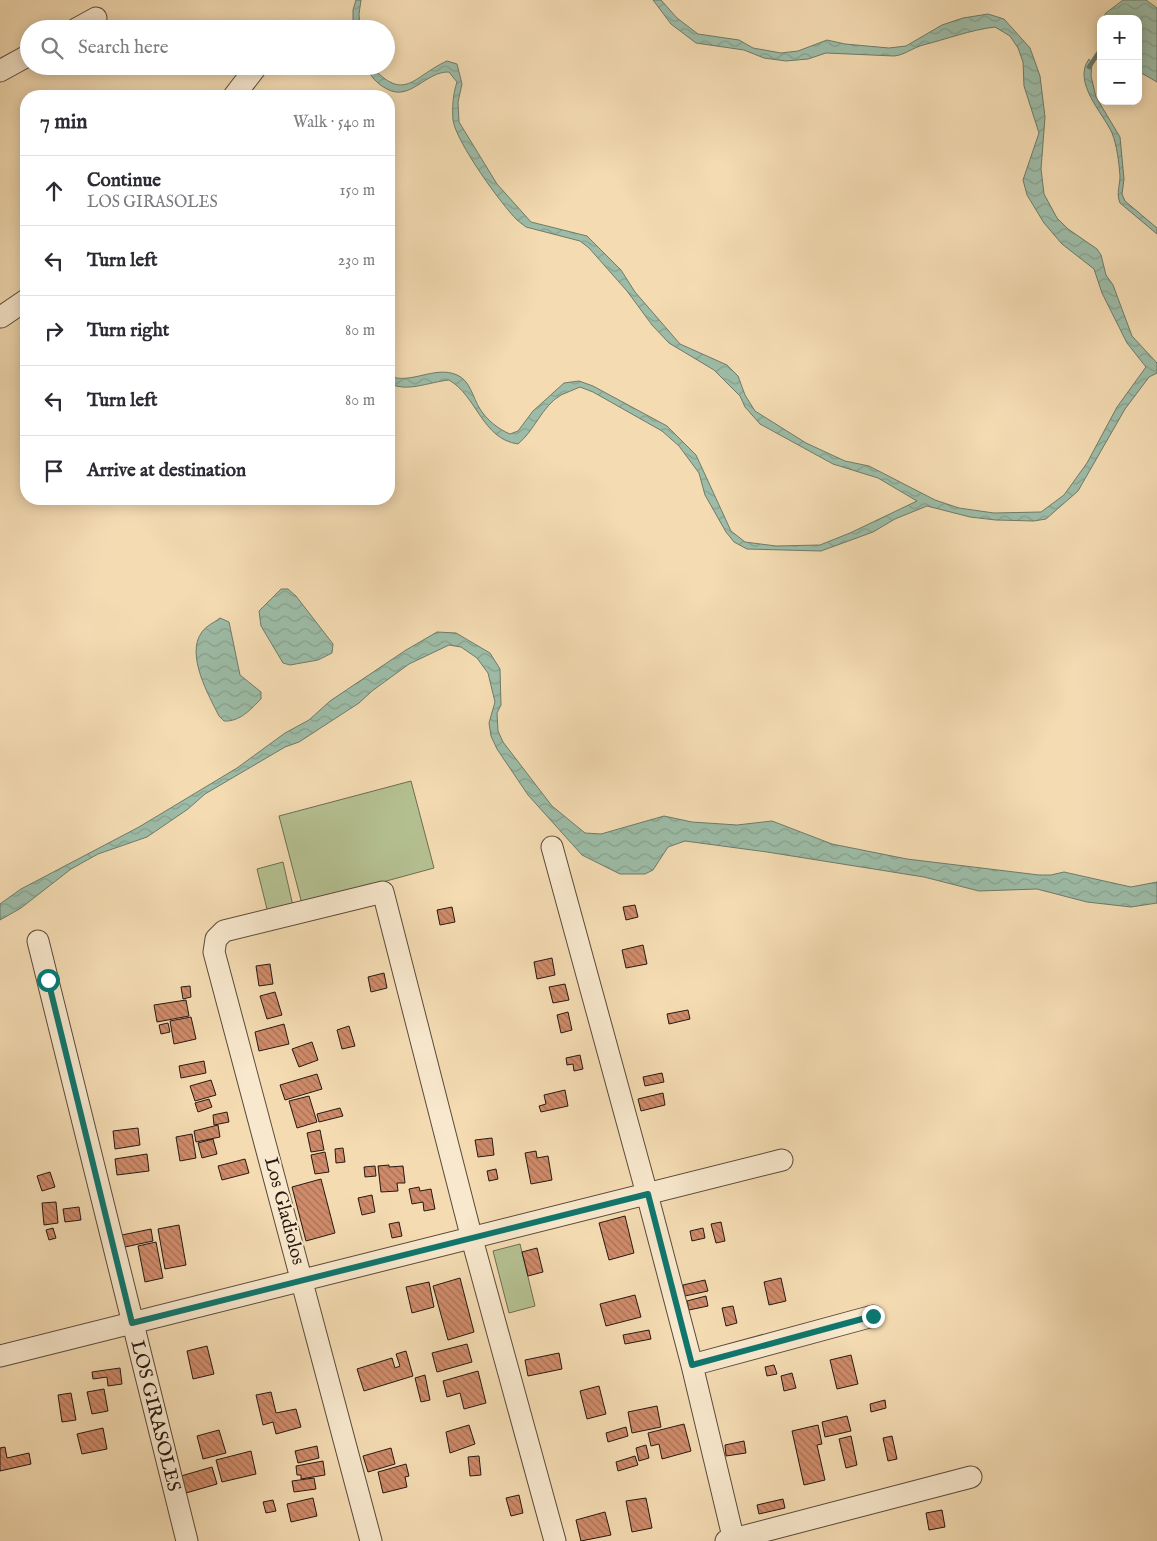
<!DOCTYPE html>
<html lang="en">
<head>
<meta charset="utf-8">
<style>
  :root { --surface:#fff; --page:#f7f7f7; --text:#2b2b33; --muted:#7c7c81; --line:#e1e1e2 }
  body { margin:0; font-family:"IM FELL English",serif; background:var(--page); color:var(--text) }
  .controls { position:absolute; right:15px; top:15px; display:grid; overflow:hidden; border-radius:10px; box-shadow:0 2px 12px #0003 }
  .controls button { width:45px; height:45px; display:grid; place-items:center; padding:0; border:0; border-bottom:1px solid var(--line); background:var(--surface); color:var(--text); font:25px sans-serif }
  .stop { position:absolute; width:15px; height:15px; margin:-11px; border:4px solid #0f766e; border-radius:50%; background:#fff }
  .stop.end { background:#0f766e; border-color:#fff; box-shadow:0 1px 5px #0008 }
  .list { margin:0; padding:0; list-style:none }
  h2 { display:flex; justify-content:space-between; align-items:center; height:65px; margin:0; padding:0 20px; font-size:21px }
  h2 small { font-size:16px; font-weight:400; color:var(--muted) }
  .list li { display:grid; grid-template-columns:32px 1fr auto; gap:15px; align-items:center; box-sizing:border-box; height:70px; padding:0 20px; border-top:1px solid var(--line) }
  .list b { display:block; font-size:19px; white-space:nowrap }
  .list p { margin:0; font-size:16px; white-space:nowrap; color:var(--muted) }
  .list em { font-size:16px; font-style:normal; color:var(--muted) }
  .icon { flex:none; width:28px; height:28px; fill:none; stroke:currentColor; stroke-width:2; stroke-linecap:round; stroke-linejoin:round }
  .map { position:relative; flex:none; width:1157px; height:1541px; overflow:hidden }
  .search { position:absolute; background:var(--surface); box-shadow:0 2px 12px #0003; left:20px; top:20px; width:375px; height:55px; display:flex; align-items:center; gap:12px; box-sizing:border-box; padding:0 18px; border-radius:28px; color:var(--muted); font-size:19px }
  .panel { position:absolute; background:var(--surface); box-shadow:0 2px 12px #0003; left:20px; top:90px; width:375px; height:415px; border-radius:20px }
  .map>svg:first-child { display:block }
</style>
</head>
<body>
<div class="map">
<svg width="1157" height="1541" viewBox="0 0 1157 1541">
  <defs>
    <pattern id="water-waves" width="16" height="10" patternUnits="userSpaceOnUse" patternTransform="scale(1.25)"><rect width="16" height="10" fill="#9dbca7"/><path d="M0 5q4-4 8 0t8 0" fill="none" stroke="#87a18f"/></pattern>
    <pattern id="building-back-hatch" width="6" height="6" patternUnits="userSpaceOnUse" patternTransform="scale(1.25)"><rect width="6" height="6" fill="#cf8b6a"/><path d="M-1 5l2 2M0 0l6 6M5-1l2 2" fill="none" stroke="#a87156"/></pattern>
  </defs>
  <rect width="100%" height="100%" fill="#f4dbb2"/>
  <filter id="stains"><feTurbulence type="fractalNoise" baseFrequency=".004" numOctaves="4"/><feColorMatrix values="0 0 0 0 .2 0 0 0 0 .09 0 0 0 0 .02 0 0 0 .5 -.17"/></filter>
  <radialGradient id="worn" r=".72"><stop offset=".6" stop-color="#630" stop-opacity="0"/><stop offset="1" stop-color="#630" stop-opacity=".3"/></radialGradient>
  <path fill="#b5c192" stroke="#6e6d52" d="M 411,781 L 434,868 L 302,904 L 279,816 Z
    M 283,862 L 293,906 L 268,913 L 257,869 Z
    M 520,1244 L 535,1306 L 509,1313 L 493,1251 Z"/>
  <path fill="url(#water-waves)" stroke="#6d7b6b" d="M 356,0 L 361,0 L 359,14 L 360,29 L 353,28 L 353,10 Z
    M 653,0 L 661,0 L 677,18 L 698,34 L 739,40 L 753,48 L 781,53 L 798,51 L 827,40 L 845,44 L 889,48 L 906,46 L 942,25 L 963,18 L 988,14 L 1004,19 L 1030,48 L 1040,76 L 1045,117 L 1041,169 L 1044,194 L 1057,218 L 1068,229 L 1097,249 L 1101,255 L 1106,275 L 1113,285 L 1132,336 L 1157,363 L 1157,373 L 1149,377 L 1125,409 L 1078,491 L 1046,519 L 1034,521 L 996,520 L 970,517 L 927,506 L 895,519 L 873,532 L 821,551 L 747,549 L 734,542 L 726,532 L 705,495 L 699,473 L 679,446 L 662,431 L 593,392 L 580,387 C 574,390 567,392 561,395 C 542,406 535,430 518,444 C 482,439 477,396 449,380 C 429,382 406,393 389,383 L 389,376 C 411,385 435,365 457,375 C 470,380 473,398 480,409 C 487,420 498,429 510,434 L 518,431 L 533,411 L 564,383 L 579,381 L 593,386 L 667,426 L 696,455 L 731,531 L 745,542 L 776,546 L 820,545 L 850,533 L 917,501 L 878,478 L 833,464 L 760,424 L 745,407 L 740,396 L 714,370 L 669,343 L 652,325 L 627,291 L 589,248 L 580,241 L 526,227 L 517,220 C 501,204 456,142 453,120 C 452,107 453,94 457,82 L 449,72 C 426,71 410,102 387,89 C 377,84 371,77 366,66 L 371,66 C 405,103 412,77 447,61 L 457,64 L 462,84 L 458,102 L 459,122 L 497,184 L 531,222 L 587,236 L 621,270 L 635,292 L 680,344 L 727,365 L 738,376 L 745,395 L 755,411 L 806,443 L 845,461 L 869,466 L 935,500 L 959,508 L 994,513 L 1041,512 L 1064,495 L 1087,463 L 1117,407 L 1146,367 L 1127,343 L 1102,293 L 1094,269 L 1062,244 L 1044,223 L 1027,195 L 1023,180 L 1039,133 L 1024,86 L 1023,62 L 1018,48 L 1010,36 L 995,27 C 970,30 947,39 923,45 C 912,48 905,55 894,56 L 826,53 L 808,59 L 786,61 L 764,58 L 744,50 L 696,43 L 671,24 Z
    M 1123,0 L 1146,0 L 1157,8 L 1157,82 L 1138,71 L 1138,19 L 1102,19 L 1106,13 Z
    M 1089,59 L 1092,63 L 1091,76 L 1096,97 L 1120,137 L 1124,179 L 1122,194 L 1125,201 L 1157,228 L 1157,234 L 1120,203 C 1116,193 1120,186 1120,176 C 1119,163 1117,145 1112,133 C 1103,113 1072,82 1089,59 Z
    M 281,589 L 288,589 L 296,596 L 333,644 L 332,653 L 318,660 L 290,665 L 283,663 L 261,626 L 259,611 Z
    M 220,618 L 229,622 L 240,675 L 261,692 L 261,699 C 251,709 240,722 224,721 L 219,716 C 209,696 185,654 202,632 C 206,626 215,622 220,618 Z
    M 437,632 L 456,633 L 490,653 L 500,669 L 501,705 L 497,713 L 498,731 L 503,742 L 552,806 L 585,833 L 601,834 L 664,816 L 692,822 L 737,825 L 772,821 L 832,844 L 907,859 L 1039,875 L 1051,875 L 1064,872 L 1131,887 L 1157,882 L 1157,903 L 1131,907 L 1087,902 L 1037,889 L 979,891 L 924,877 L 767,852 L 685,841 L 668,847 L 653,870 L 645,874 L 620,874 L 582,855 L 528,795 L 497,749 L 491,736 L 489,723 L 495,702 L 488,673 L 477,658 L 461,647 L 449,645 L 409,664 L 372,691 L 359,703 L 299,742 L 285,747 L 205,794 L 188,809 L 147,837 L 98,854 L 71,869 L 21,908 L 0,920 L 0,904 L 21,889 L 139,827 L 237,768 L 285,733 L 309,720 L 330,701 L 406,650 Z"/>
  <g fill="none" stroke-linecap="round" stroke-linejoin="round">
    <path stroke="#6d7b6b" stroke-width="4.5" d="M 1089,67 L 1101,49"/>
  </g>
  <path fill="url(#building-back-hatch)" stroke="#261912" d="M 635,905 L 638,917 L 626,920 L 623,907 Z
    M 452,907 L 455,922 L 440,925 L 437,910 Z
    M 643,945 L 647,964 L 626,968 L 622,950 Z
    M 552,958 L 555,975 L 537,979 L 534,962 Z
    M 270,964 L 273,984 L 259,986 L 256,966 Z
    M 384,973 L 387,988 L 371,992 L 368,977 Z
    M 565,984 L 569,1000 L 553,1003 L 549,987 Z
    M 190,986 L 191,997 L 183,999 L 181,987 Z
    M 275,992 L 282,1015 L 267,1019 L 260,996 Z
    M 186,1000 L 189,1016 L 157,1022 L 154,1005 Z
    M 688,1010 L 690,1019 L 669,1024 L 667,1014 Z
    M 568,1012 L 572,1030 L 561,1033 L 557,1015 Z
    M 191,1017 L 196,1039 L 174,1044 L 170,1021 Z
    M 168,1023 L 170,1032 L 161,1034 L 159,1025 Z
    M 284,1024 L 289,1044 L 259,1051 L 255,1032 Z
    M 349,1026 L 355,1046 L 342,1049 L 337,1030 Z
    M 312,1042 L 318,1060 L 299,1067 L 292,1049 Z
    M 580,1055 L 583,1069 L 574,1071 L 573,1064 L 567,1065 L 566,1058 Z
    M 204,1061 L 206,1073 L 181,1078 L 179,1066 Z
    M 662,1073 L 664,1082 L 645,1086 L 643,1077 Z
    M 317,1074 L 322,1089 L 285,1100 L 280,1085 Z
    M 211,1080 L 216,1095 L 195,1101 L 190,1086 Z
    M 565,1090 L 568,1106 L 541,1112 L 539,1106 L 546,1104 L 544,1095 Z
    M 663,1093 L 665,1105 L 641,1111 L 638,1099 Z
    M 309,1096 L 317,1122 L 297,1128 L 289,1101 Z
    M 209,1099 L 212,1107 L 198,1112 L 195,1103 Z
    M 340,1108 L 343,1116 L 319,1122 L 317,1114 Z
    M 227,1112 L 229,1122 L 214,1125 L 213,1115 Z
    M 218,1125 L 220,1137 L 196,1142 L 194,1131 Z
    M 138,1128 L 140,1145 L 115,1149 L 113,1131 Z
    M 320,1130 L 324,1150 L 311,1152 L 307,1133 Z
    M 192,1134 L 196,1158 L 180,1161 L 176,1137 Z
    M 492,1138 L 494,1155 L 478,1157 L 475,1140 Z
    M 213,1139 L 217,1154 L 202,1158 L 198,1143 Z
    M 343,1148 L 345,1162 L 336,1163 L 335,1149 Z
    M 536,1151 L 537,1158 L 548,1156 L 552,1180 L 531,1184 L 525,1153 Z
    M 325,1152 L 329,1172 L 315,1174 L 311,1155 Z
    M 147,1154 L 149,1171 L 117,1175 L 115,1159 Z
    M 245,1159 L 249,1173 L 222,1180 L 218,1166 Z
    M 389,1165 L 389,1167 L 403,1166 L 405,1183 L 397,1183 L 398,1191 L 381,1192 L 378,1166 Z
    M 375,1166 L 376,1176 L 365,1177 L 364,1167 Z
    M 496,1169 L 498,1179 L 489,1181 L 487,1171 Z
    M 50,1172 L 55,1187 L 42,1191 L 37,1176 Z
    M 321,1179 L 335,1233 L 306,1241 L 292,1187 Z
    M 419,1187 L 420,1191 L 431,1189 L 435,1209 L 424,1211 L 423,1202 L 412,1204 L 409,1189 Z
    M 372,1195 L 375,1212 L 362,1215 L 358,1198 Z
    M 56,1202 L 58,1223 L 44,1225 L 42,1203 Z
    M 79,1207 L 81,1220 L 65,1222 L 63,1209 Z
    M 625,1216 L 634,1253 L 609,1260 L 599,1223 Z
    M 399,1222 L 402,1236 L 392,1238 L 389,1224 Z
    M 721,1222 L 725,1241 L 716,1243 L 711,1224 Z
    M 179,1225 L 186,1265 L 165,1269 L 158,1229 Z
    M 53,1228 L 56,1238 L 49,1240 L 46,1230 Z
    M 703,1228 L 705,1238 L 692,1241 L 690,1231 Z
    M 151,1229 L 153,1241 L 125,1247 L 122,1235 Z
    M 156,1242 L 163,1278 L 145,1282 L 138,1246 Z
    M 537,1248 L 543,1272 L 528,1276 L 522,1252 Z
    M 460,1278 L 474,1332 L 448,1340 L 433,1286 Z
    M 781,1278 L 786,1301 L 769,1305 L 764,1282 Z
    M 705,1280 L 708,1291 L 685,1296 L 683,1285 Z
    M 429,1282 L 434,1307 L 412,1313 L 406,1287 Z
    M 635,1295 L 641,1317 L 606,1326 L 600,1304 Z
    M 706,1296 L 708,1306 L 689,1310 L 687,1301 Z
    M 733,1306 L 737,1323 L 726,1326 L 722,1308 Z
    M 649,1330 L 651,1339 L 625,1344 L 623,1335 Z
    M 467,1344 L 472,1362 L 437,1372 L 432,1353 Z
    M 207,1346 L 214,1374 L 193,1379 L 187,1351 Z
    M 406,1351 L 413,1376 L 364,1391 L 357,1369 L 392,1358 L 395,1368 L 400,1366 L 396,1354 Z
    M 559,1353 L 562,1369 L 528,1376 L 525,1360 Z
    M 851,1355 L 858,1384 L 837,1389 L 830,1360 Z
    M 774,1365 L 777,1374 L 767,1376 L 765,1367 Z
    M 120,1368 L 122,1384 L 108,1386 L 107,1377 L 93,1379 L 92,1372 Z
    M 478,1371 L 486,1403 L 464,1409 L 460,1393 L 447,1397 L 443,1381 Z
    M 792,1373 L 796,1388 L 784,1391 L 781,1376 Z
    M 425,1375 L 430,1400 L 421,1402 L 415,1378 Z
    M 599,1386 L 606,1414 L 587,1419 L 580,1391 Z
    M 104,1389 L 108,1411 L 92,1414 L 87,1392 Z
    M 271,1392 L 276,1413 L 296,1409 L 301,1427 L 276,1434 L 273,1422 L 263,1425 L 256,1395 Z
    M 71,1393 L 76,1420 L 62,1422 L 58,1395 Z
    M 885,1400 L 886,1408 L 871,1412 L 870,1404 Z
    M 657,1406 L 661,1427 L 632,1433 L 628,1412 Z
    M 847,1416 L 851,1431 L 825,1437 L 822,1422 Z
    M 684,1424 L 691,1451 L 662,1459 L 659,1444 L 651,1446 L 648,1433 Z
    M 469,1425 L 475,1444 L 450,1453 L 446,1432 Z
    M 818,1425 L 822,1444 L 817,1445 L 825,1480 L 804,1485 L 792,1431 Z
    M 626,1427 L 628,1436 L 608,1442 L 606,1433 Z
    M 103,1428 L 107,1449 L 82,1454 L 77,1434 Z
    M 219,1430 L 226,1453 L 203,1459 L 197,1436 Z
    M 851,1436 L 857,1465 L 846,1468 L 839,1439 Z
    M 892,1436 L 897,1459 L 888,1461 L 883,1438 Z
    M 744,1441 L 746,1453 L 726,1456 L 725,1445 Z
    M 646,1445 L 649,1458 L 639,1461 L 636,1448 Z
    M 317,1446 L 319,1458 L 298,1463 L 295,1451 Z
    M 5,1447 L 7,1458 L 29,1453 L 31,1464 L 0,1471 L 0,1448 Z
    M 391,1448 L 395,1464 L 368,1472 L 363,1456 Z
    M 251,1451 L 256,1474 L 222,1482 L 216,1460 Z
    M 479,1456 L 481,1475 L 470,1476 L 468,1457 Z
    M 635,1456 L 638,1465 L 618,1471 L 616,1462 Z
    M 323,1461 L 325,1475 L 301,1479 L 301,1475 L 297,1475 L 296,1466 Z
    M 406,1464 L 409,1476 L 405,1477 L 407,1487 L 383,1493 L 378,1472 Z
    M 212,1467 L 217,1484 L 186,1493 L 181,1476 Z
    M 314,1478 L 316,1489 L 294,1492 L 292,1481 Z
    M 519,1495 L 523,1513 L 511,1516 L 506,1498 Z
    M 313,1498 L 317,1516 L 291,1522 L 287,1504 Z
    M 646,1498 L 652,1528 L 632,1532 L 626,1501 Z
    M 783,1499 L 785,1508 L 759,1514 L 757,1505 Z
    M 273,1500 L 276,1511 L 266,1513 L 263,1502 Z
    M 942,1510 L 945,1527 L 929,1530 L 926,1513 Z
    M 605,1512 L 611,1535 L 581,1541 L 576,1520 Z"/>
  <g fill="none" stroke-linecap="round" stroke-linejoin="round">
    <g stroke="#5a4a3a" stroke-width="23">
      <path id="minor" d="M 76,29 L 96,18
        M 0,71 L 29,55
        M 234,96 L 257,66
        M 1,317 L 26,300
        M 552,847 L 647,1194 L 692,1365 L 734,1541
        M 38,941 L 187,1541
        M 0,1356 L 782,1160
        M 692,1365 L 873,1316
        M 371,1541 L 214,952 L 216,939 L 224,931 L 383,892 L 472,1239 L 555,1541
        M 726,1541 L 971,1477"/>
    </g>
    <use href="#minor" stroke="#f8e8cd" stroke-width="21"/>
  </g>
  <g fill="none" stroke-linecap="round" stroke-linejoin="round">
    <path stroke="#0f766e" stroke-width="6" d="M 48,980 L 132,1323 L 648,1194 L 692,1365 L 873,1316"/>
  </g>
  <g text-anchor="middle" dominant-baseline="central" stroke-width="4" stroke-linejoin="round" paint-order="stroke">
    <g font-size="19" fill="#261912" stroke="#f8e8cd">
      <text transform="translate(284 1211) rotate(75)">Los Gladiolos</text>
      <text transform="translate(155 1416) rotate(76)">LOS GIRASOLES</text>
    </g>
  </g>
  <rect width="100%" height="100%" filter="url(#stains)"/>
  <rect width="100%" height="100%" fill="url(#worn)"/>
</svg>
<div class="controls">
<button>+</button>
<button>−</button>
</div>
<div class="stop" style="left:48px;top:980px"></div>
<div class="stop end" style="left:873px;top:1316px"></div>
<div class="search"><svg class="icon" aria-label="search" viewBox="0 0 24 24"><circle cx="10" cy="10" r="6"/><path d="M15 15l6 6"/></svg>Search here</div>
<section class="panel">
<h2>7 min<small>Walk · 540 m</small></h2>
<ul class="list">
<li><svg class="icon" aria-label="ahead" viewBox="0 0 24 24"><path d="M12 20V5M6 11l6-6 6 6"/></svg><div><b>Continue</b><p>LOS GIRASOLES</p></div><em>150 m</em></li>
<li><svg class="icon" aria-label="left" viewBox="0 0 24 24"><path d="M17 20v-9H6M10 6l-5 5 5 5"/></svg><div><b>Turn left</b></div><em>230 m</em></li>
<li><svg class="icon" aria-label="right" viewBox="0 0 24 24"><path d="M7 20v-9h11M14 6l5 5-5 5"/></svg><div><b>Turn right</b></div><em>80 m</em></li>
<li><svg class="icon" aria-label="left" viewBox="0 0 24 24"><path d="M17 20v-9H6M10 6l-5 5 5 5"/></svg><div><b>Turn left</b></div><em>80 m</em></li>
<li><svg class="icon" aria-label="arrive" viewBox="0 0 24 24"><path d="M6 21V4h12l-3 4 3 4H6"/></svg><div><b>Arrive at destination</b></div></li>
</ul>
</section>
</div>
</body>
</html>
